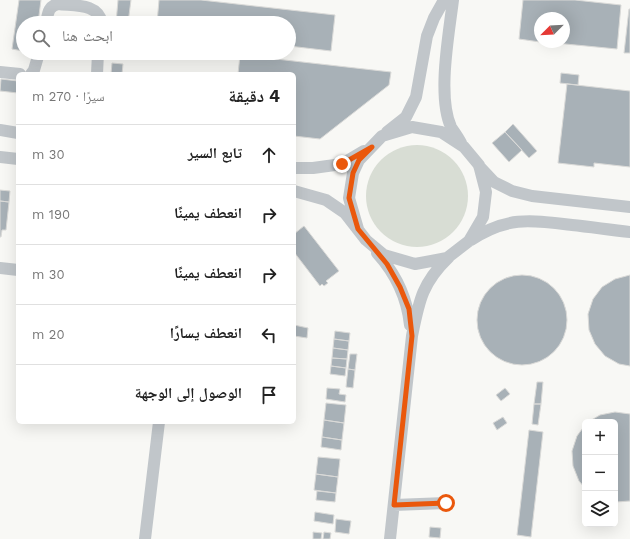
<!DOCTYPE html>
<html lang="ar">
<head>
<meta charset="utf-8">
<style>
  :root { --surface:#fff; --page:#f6f6f6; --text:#222; --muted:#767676; --line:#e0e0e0 }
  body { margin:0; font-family:"Work Sans","Noto Naskh Arabic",sans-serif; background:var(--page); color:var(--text); direction:rtl }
  .controls { position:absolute; right:12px; bottom:12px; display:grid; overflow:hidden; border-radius:6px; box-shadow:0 4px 16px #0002 }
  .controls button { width:36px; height:36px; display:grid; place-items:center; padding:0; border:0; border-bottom:1px solid var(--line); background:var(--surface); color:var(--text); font:20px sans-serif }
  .compass { position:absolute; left:534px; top:12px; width:36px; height:36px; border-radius:50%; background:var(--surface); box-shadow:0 4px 16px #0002; rotate:246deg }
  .stop { position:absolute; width:12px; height:12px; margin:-9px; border:3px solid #ea580c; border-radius:50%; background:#fff }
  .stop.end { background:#ea580c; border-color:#fff; box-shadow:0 1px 4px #0008 }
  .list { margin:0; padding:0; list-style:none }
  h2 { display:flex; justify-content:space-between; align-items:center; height:52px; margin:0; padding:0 16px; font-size:17px }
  h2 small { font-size:13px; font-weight:400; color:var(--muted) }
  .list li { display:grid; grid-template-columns:26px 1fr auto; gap:12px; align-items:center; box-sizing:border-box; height:60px; padding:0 16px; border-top:1px solid var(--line) }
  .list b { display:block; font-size:15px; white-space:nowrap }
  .list em { font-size:13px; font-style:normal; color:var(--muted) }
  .icon { flex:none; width:22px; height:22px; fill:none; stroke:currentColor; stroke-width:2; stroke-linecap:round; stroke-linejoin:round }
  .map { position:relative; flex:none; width:630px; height:539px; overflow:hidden; direction:ltr }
  .search { position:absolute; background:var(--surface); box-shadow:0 4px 16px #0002; left:16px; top:16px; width:280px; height:44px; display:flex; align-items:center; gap:10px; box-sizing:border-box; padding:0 14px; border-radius:22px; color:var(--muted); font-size:15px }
  .panel { position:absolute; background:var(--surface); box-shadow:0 4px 16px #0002; left:16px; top:72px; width:280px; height:352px; border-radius:6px; direction:rtl }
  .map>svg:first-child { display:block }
</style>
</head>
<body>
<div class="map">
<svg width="630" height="539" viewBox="0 0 630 539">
  <rect width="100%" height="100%" fill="#f8f8f5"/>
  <path fill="#d8ddd4" d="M366 196a51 51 0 1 1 102 0a51 51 0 1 1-102 0Z"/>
  <path fill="#a8b1b7" stroke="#dadad8" d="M 19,0 L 41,0 L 38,23 L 23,23 L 23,51 L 12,49 Z
    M 118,0 L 131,0 L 128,23 L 116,23 Z
    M 159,0 L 201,0 L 335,15 L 331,51 L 289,46 L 289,23 L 157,23 Z
    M 523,0 L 575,0 L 621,5 L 617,49 L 545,42 L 564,42 L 564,18 L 540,18 L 540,42 L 519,39 Z
    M 629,9 L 630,9 L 630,53 L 624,53 Z
    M 112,53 L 125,53 L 124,58 L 112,56 Z
    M 240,55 L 391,72 L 389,85 L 320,139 L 294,136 L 294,74 L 238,74 Z
    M 112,63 L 123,64 L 122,74 L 111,74 Z
    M 561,73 L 579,75 L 578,85 L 560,83 Z
    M 1,79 L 18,81 L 18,93 L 0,91 Z
    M 567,84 L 630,91 L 630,167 L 594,163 L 594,167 L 558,163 Z
    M 513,124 L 537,151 L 529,158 L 505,132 Z
    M 505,132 L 522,150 L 509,162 L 492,143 Z
    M 0,190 L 10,191 L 9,202 L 0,201 Z
    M 0,201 L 9,202 L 6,230 L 2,230 L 1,237 L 0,237 Z
    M 304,226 L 339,271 L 326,281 L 328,283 L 324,286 L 322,284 L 320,286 L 294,252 L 294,234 Z
    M 630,275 L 630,366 L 619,364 L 605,356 L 595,344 L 589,330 L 588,314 L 593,299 L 602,287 L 615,279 Z
    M477 320a45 45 0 1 1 90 0a45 45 0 1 1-90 0Z
    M 294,325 L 308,328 L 307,338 L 294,336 Z
    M 335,331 L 350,333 L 349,341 L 334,339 Z
    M 334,339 L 349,341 L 348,350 L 333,348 Z
    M 333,348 L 348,350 L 347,359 L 332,358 Z
    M 350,354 L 357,354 L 355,370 L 348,369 Z
    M 332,358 L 347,359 L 346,368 L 331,366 Z
    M 331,366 L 346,368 L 345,376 L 330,374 Z
    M 348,369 L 355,370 L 353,388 L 346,387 Z
    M 537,382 L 543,382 L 541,404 L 534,404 Z
    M 327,388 L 340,389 L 339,394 L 346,395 L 345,402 L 326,399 Z
    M 505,388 L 510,394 L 501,401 L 496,395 Z
    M 326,403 L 346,405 L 344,423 L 324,420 Z
    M 534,404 L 541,404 L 538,425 L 532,424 Z
    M 615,412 L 630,414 L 630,501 L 616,502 L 615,502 L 615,422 L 588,422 L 600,415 Z
    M 503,417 L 507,423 L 497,430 L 493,423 Z
    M 324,420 L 344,423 L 342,440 L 322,437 Z
    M 585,425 L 585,488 L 579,481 L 573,466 L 572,451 L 577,436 Z
    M 529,430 L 543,432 L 531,537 L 517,535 Z
    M 322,437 L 342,440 L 341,450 L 321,447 Z
    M 318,457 L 340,459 L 338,477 L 316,474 Z
    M 316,474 L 338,477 L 336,493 L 314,490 Z
    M 317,491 L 336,493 L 335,502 L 316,500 Z
    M 315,512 L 334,515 L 333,524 L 314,521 Z
    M 336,519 L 351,521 L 349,534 L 335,532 Z
    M 430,527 L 441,528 L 440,538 L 429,537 Z
    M 313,532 L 322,533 L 321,539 L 313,539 Z
    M 324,532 L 331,533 L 330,539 L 323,539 Z"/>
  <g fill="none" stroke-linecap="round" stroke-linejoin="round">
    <path stroke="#c1c6ca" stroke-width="12" d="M 453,0 C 449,34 437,96 451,127 C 454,132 458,137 461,143
      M 46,23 C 48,14 48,6 58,4 C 75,6 98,3 102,23
      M 0,72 L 20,74
      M 31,74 L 34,70 L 39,53
      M 97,74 L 98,53
      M 0,130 L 18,133
      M 387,132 L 406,117 L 416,97 L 427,36 L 434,18 L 444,0
      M 0,157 L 18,159
      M 479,166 L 494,182 L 512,191 L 532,196 L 630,207
      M 294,168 L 313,168 L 342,164 L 364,151
      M 294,191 L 326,200 L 345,213 L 366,240 L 384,255 L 415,264 L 447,258 L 469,241 L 483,217 L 486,192 L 479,165 L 464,147 L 441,132 L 412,127 L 382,136 L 359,160 L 353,173 L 349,198 L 358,229
      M 471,240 C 507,216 531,220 572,225 C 591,227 611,230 630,232
      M 377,253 C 396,274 407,297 410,325
      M 0,268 L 18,270
      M 394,505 L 446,503
      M 145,539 L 159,422
      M 390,539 L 412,336 C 419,301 422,283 449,257"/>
  </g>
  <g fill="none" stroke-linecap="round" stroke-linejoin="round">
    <path stroke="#ea580c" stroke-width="5" d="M 342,164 L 372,147 L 359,160 L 353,173 L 349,198 L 358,229 L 387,264 L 400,287 L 409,309 L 412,336 L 394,505 L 446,503"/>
  </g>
</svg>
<div class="controls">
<button>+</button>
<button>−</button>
<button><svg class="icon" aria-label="layers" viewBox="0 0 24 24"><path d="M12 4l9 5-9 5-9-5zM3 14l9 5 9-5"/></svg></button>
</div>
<svg class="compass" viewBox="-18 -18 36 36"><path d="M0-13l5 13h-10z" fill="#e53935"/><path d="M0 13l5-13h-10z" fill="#767676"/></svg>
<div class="stop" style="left:446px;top:503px"></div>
<div class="stop end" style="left:342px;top:164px"></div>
<div class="search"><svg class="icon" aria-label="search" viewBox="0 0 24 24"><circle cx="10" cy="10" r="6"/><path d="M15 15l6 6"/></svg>ابحث هنا</div>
<section class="panel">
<h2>4 دقيقة<small>سيرًا · 270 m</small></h2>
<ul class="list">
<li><svg class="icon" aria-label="ahead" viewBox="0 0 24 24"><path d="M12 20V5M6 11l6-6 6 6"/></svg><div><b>تابع السير</b></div><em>30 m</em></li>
<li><svg class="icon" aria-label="right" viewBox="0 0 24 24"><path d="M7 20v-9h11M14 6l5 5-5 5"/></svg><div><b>انعطف يمينًا</b></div><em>190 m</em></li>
<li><svg class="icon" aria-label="right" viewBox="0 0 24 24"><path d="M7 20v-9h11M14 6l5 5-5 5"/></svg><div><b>انعطف يمينًا</b></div><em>30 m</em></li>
<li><svg class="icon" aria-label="left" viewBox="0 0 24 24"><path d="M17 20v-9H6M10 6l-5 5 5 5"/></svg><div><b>انعطف يسارًا</b></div><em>20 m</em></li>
<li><svg class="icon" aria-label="arrive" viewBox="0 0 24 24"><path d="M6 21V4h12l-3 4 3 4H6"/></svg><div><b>الوصول إلى الوجهة</b></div></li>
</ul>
</section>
</div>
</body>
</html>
